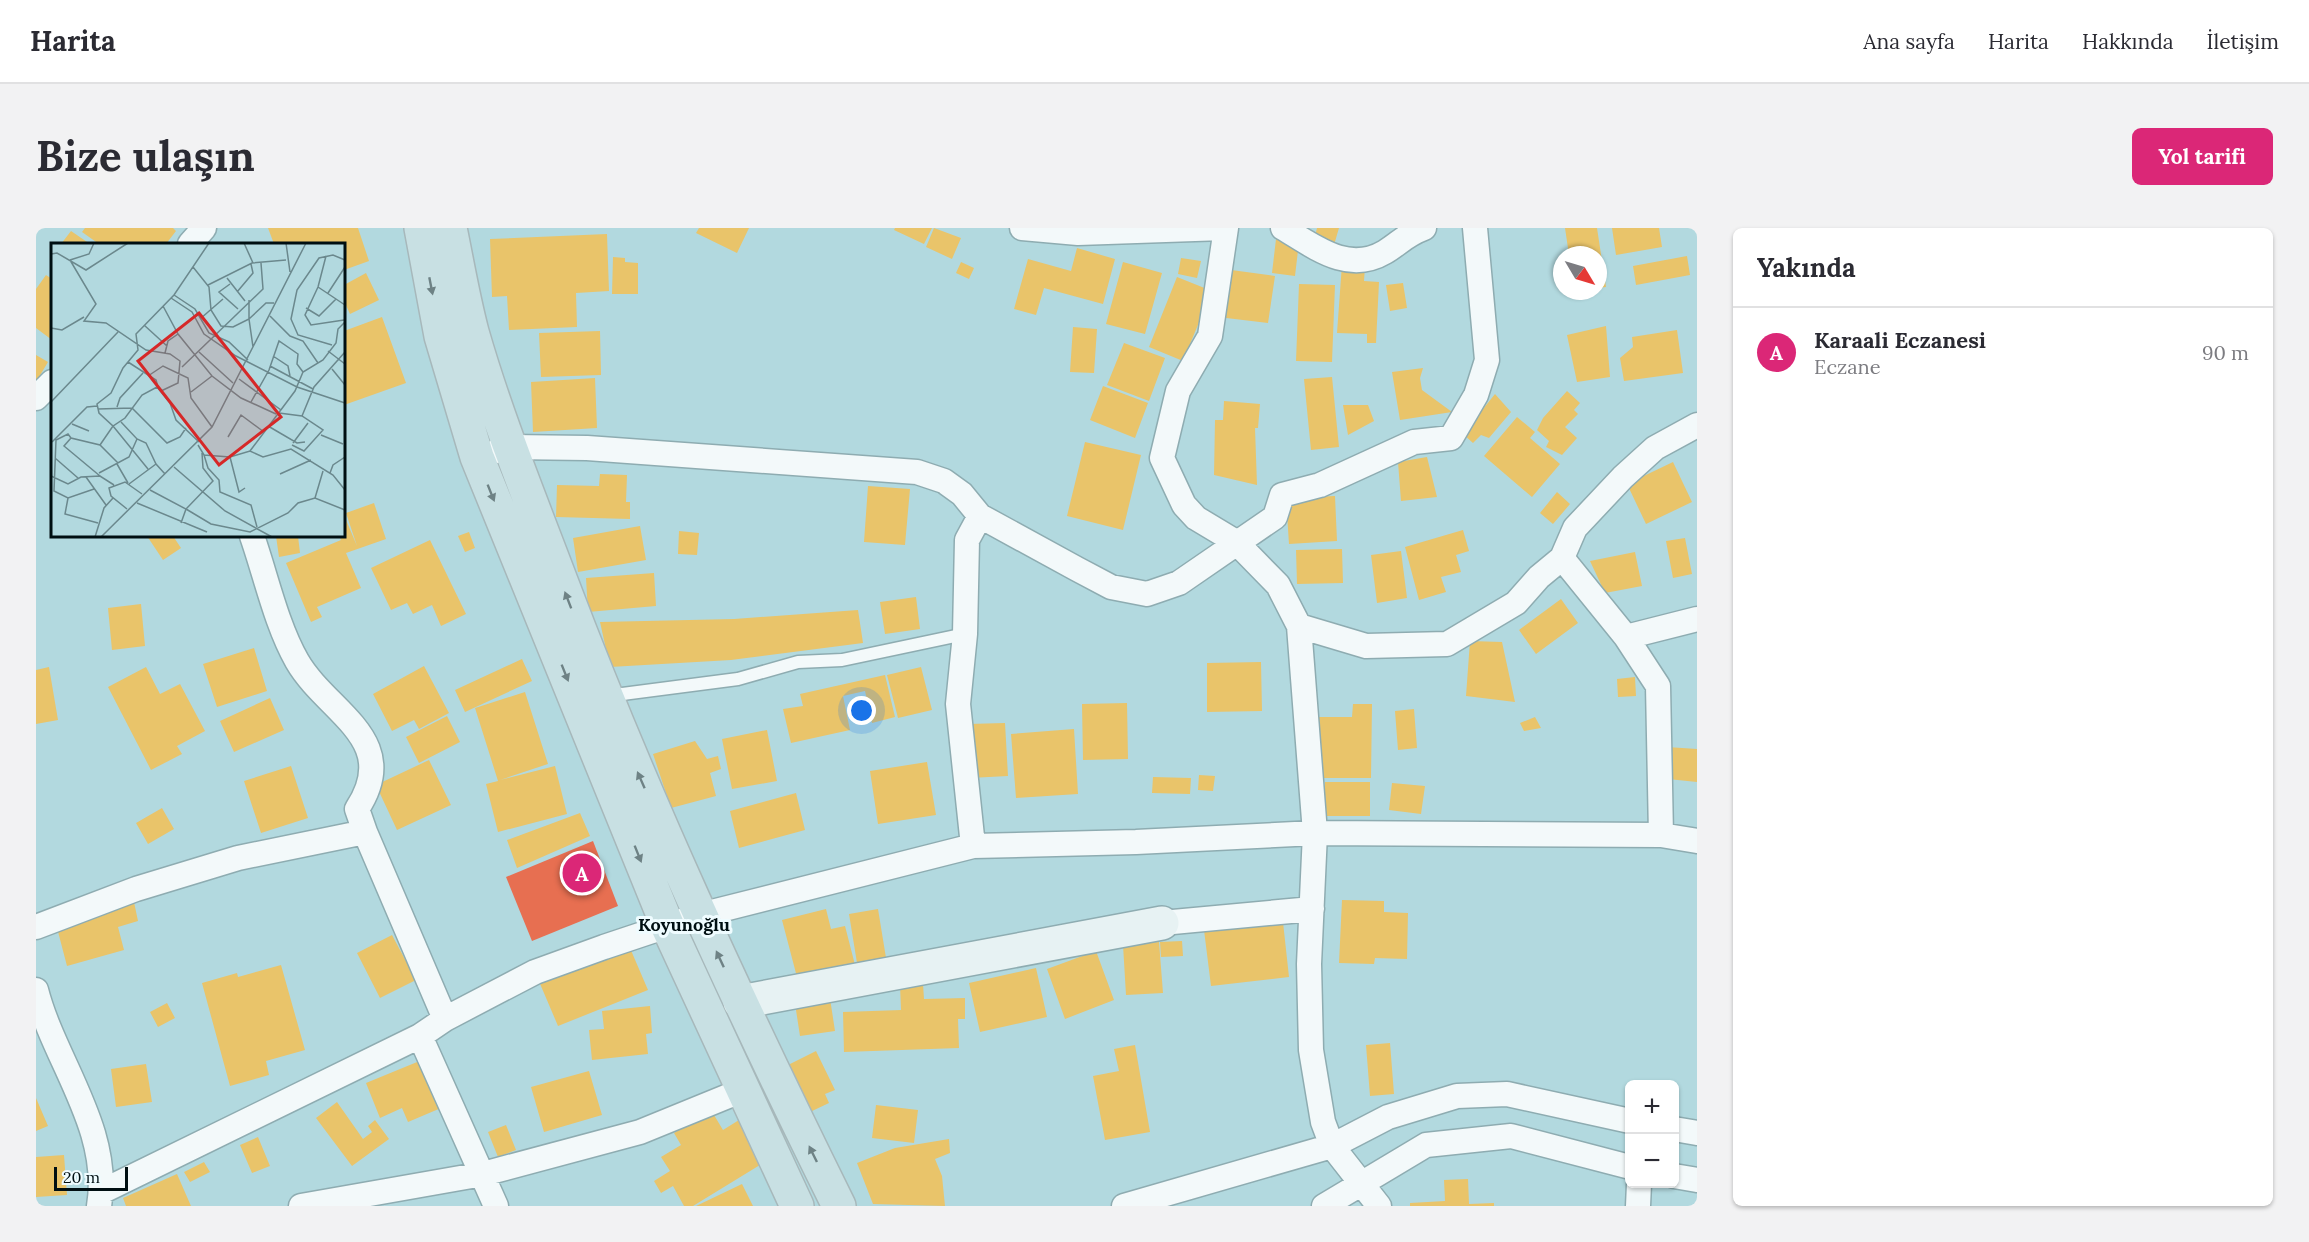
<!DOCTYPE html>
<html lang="tr">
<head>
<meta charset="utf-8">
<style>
  :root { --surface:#fff; --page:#f2f2f3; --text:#2b2b33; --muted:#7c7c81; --line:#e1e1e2; --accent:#db2777 }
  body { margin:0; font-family:Lora,serif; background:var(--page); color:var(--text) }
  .controls { position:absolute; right:18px; bottom:18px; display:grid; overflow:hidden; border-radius:9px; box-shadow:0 2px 4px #0004 }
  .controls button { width:54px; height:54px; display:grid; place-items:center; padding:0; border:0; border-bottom:2px solid var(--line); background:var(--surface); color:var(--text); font:30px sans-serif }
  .compass { position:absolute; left:1517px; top:18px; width:54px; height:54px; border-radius:50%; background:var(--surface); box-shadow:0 2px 4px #0004; rotate:128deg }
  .scale { position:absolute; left:18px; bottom:15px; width:74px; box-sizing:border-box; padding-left:6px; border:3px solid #000f12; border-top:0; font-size:16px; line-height:21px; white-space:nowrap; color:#000f12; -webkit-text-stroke:4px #effcff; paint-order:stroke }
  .you { position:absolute; left:826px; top:483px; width:21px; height:21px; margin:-15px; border:4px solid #fff; border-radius:50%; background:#1a73e8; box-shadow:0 0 0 9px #1a73e833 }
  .badge { display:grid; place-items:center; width:39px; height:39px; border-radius:50%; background:var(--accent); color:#fff; font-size:20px; font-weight:700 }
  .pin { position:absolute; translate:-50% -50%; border:3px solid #fff; box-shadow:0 2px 6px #0006 }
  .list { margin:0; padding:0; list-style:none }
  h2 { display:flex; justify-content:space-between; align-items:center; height:78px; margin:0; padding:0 24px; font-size:26px }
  h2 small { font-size:20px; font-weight:400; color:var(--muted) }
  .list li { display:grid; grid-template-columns:39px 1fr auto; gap:18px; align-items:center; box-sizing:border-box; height:90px; padding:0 24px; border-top:2px solid var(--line) }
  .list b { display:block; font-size:22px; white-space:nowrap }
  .list p { margin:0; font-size:20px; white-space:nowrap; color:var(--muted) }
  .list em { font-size:20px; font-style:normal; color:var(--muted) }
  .map { position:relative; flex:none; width:1661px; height:978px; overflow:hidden; border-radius:9px }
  header { display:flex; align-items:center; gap:36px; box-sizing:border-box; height:84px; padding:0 30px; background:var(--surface); border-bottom:2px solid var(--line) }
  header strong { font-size:28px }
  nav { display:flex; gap:33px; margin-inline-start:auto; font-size:21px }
  .intro { display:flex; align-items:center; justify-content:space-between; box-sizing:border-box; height:144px; padding:0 36px }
  h1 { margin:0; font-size:42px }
  .button { padding:15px 27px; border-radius:9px; background:var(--accent); color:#fff; font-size:21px; font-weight:700 }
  main { display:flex; gap:36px; padding:0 36px }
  aside { flex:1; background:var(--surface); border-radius:9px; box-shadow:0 2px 4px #0004 }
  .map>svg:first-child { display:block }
</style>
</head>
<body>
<header>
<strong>Harita</strong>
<nav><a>Ana sayfa</a><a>Harita</a><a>Hakkında</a><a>İletişim</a></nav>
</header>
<div class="intro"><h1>Bize ulaşın</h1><a class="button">Yol tarifi</a></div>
<main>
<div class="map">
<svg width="1661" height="978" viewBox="0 0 1661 978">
  <rect width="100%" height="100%" fill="#b2d9df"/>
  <path fill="#e9c46a" d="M 49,0 L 137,0 L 140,3 L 130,16 L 63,16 L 46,4 Z
    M 232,0 L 322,0 L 333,33 L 308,42 L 308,16 L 238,16 Z
    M 663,0 L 713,0 L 701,25 L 660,5 Z
    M 859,0 L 896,0 L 888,16 L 858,2 Z
    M 898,0 L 925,10 L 916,31 L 890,19 Z
    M 1281,0 L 1303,0 L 1298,17 L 1278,12 Z
    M 1529,0 L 1561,0 L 1570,59 L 1562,60 L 1562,27 L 1533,27 Z
    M 1576,0 L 1623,0 L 1626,19 L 1580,27 Z
    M 35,3 L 54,16 L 25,16 Z
    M 571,6 L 573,63 L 540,65 L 541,99 L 473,102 L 471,68 L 456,69 L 454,11 Z
    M 1240,11 L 1263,14 L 1259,48 L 1236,45 Z
    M 1041,20 L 1079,31 L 1067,76 L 1008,60 L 1000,87 L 978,81 L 992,31 L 1035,43 Z
    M 1651,28 L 1654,47 L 1600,57 L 1597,38 Z
    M 577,29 L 589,30 L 589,34 L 602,35 L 602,66 L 576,66 Z
    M 1145,30 L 1165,33 L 1161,50 L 1142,46 Z
    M 925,34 L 938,40 L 933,51 L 920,45 Z
    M 1087,34 L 1126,45 L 1109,106 L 1070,96 Z
    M 1306,36 L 1329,38 L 1328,53 L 1343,54 L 1340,115 L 1331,115 L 1331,106 L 1301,105 Z
    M 1188,41 L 1239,48 L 1232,95 L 1182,89 Z
    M 330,45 L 343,72 L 314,86 L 308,73 L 308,57 Z
    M 10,47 L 16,51 L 16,112 L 0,100 L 0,61 Z
    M 1141,49 L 1176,63 L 1147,133 L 1113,119 Z
    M 1367,55 L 1371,80 L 1354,83 L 1350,57 Z
    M 1263,56 L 1299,57 L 1296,134 L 1260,133 Z
    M 346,89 L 370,155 L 308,177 L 308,103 Z
    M 1570,98 L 1574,149 L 1541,154 L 1531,107 Z
    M 1037,99 L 1061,101 L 1058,145 L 1034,144 Z
    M 1641,102 L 1647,145 L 1588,153 L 1584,130 L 1597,119 L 1596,109 Z
    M 564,103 L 565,147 L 505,149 L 503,105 Z
    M 1088,115 L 1129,130 L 1113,173 L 1071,157 Z
    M 0,127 L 12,134 L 0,154 Z
    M 1387,140 L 1384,150 L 1386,162 L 1416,184 L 1364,192 L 1356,144 Z
    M 1296,149 L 1303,219 L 1275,222 L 1268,151 Z
    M 559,150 L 561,200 L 497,204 L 495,154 Z
    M 1067,158 L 1112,175 L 1099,210 L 1054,192 Z
    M 1531,163 L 1544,175 L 1538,182 L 1542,186 L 1529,199 L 1541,210 L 1526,227 L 1510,219 L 1513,213 L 1501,202 L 1507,190 Z
    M 1459,166 L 1475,184 L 1453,210 L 1445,207 L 1437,215 L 1427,206 Z
    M 1188,173 L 1224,176 L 1222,200 L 1219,200 L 1221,257 L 1178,247 L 1179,192 L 1187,192 Z
    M 1307,177 L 1332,177 L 1338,193 L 1312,207 Z
    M 1481,189 L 1499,204 L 1494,210 L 1524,236 L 1496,269 L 1448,228 Z
    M 1049,214 L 1105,227 L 1087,302 L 1031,288 Z
    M 1391,229 L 1401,269 L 1365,273 L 1362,234 Z
    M 1637,234 L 1656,274 L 1610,296 L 1591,256 Z
    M 564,246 L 591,247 L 590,274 L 594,274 L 594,291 L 520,289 L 521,257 L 563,258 Z
    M 832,258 L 874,261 L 869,317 L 828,314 Z
    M 1521,264 L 1534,276 L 1517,296 L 1504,285 Z
    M 1299,268 L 1301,313 L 1253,316 L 1250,270 Z
    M 338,275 L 350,311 L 310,325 L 325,360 L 281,379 L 286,389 L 275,394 L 250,335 L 305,312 L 303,308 L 308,308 L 308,287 L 321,318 L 310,285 Z
    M 604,298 L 610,332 L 542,344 L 537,310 Z
    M 1427,302 L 1433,323 L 1420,327 L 1425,344 L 1405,349 L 1410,364 L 1383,372 L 1369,319 Z
    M 643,303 L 663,305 L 661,327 L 642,326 Z
    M 433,304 L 439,320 L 429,324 L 422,308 Z
    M 111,308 L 137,308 L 145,320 L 127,332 Z
    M 240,308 L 262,308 L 264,325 L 243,329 Z
    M 1649,310 L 1656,346 L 1637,350 L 1630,313 Z
    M 394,312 L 430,386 L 405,398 L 396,377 L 377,386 L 371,375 L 355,382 L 335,340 Z
    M 1306,321 L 1307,355 L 1261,356 L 1260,322 Z
    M 1365,323 L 1371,370 L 1341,375 L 1335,327 Z
    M 1599,324 L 1606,358 L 1569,365 L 1554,333 Z
    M 618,345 L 620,378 L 552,384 L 550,350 Z
    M 880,369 L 884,401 L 849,406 L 844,374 Z
    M 1525,371 L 1542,395 L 1500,426 L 1483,402 Z
    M 105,376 L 109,418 L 76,422 L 72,380 Z
    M 822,382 L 827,415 L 695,432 L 574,439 L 564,394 L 698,391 Z
    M 1434,413 L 1466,414 L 1479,474 L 1430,468 Z
    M 218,420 L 231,463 L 181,479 L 167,436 Z
    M 486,431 L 496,453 L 429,484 L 419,462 Z
    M 1225,434 L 1226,483 L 1171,484 L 1171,435 Z
    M 388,438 L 413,485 L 383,501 L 378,492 L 356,503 L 337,466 Z
    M 13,439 L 22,492 L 0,496 L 0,442 Z
    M 110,439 L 124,466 L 144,456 L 169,503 L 141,518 L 146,526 L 115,542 L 72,459 Z
    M 885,439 L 896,482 L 862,490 L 851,447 Z
    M 849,447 L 859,489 L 836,495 L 829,463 L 807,468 L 814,502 L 755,515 L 747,481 L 767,478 L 764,466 Z
    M 1599,449 L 1600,468 L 1582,469 L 1581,451 Z
    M 489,464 L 512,536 L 464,552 L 519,538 L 531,586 L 462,604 L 450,556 L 462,553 L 439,480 Z
    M 234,470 L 248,502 L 198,524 L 184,493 Z
    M 1091,475 L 1092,531 L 1047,532 L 1046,476 Z
    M 1317,476 L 1336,476 L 1335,550 L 1281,550 L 1282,489 L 1316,489 Z
    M 1378,481 L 1381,520 L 1362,522 L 1359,483 Z
    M 411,488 L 424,514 L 383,535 L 370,509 Z
    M 1499,489 L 1505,500 L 1488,503 L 1484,495 Z
    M 969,495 L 972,548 L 934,550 L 932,496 Z
    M 1038,501 L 1042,566 L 980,570 L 975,506 Z
    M 731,502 L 741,553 L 696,561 L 686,511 Z
    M 659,513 L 671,531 L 682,528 L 685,541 L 674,545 L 680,568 L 635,580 L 617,526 Z
    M 1631,519 L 1661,521 L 1661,554 L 1632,551 Z
    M 393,532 L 415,577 L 361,602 L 340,557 Z
    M 891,534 L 900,587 L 842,596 L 834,543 Z
    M 255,538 L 272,590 L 225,605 L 208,553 Z
    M 1163,547 L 1179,548 L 1177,563 L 1162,562 Z
    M 1117,549 L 1155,550 L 1154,566 L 1116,565 Z
    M 1289,554 L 1334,554 L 1334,588 L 1288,588 Z
    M 1356,555 L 1389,558 L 1385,586 L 1353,582 Z
    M 760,565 L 769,602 L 703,620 L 694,583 Z
    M 126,580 L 138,601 L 112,616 L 100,595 Z
    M 544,585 L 554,608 L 481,640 L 471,612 Z
    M 1306,672 L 1348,673 L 1348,684 L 1372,685 L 1371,731 L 1339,730 L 1338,736 L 1303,735 Z
    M 98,674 L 102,693 L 82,699 L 88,722 L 31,738 L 20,696 Z
    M 790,681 L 795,701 L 809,698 L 819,737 L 762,753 L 746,692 Z
    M 842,681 L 851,736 L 822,741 L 813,686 Z
    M 1246,685 L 1253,749 L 1175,758 L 1167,694 Z
    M 356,707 L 380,752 L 344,770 L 321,725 Z
    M 591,713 L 612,762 L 522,798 L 502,751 Z
    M 1146,713 L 1147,728 L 1125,729 L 1124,714 Z
    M 1123,714 L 1127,765 L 1090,767 L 1087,717 Z
    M 1060,723 L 1078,772 L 1029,791 L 1011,741 Z
    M 245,737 L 269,822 L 230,833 L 233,847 L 194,858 L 166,755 L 201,745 L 202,749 Z
    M 1000,740 L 1011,789 L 944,804 L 933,755 Z
    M 887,756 L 888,771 L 929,770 L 929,791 L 922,791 L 923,820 L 808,824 L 807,784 L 865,782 L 864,757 Z
    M 793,764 L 799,803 L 764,808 L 758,769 Z
    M 131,775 L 139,790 L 122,799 L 114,784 Z
    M 614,778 L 616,805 L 610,806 L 612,826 L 556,832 L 553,802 L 568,801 L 566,783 Z
    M 1354,815 L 1358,866 L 1334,868 L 1330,817 Z
    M 1099,817 L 1114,904 L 1069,912 L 1057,848 L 1083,843 L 1078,821 Z
    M 780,823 L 799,862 L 789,866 L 793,875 L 774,884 L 752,837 Z
    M 386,832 L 405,880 L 372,894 L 366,880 L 344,890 L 330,855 Z
    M 110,836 L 116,874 L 80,879 L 75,841 Z
    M 553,843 L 566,887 L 508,904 L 495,859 Z
    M 0,870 L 12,898 L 0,903 Z
    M 301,874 L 327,911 L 336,904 L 332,898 L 339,892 L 353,911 L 316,938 L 280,890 Z
    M 840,877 L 882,882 L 878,915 L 836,910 Z
    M 675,882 L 687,902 L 703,892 L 729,934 L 657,978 L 648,978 L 637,958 L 625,965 L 618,953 L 634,943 L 625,929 L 645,917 L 638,905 Z
    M 470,897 L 480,922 L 462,929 L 452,904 Z
    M 222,909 L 234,938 L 216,945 L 204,917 Z
    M 913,911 L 914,925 L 899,931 L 906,948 L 909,978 L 837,976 L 821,935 L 859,920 Z
    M 28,927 L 31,967 L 0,969 L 0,929 Z
    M 168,934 L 174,944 L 154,954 L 148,944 Z
    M 141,946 L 155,978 L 90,978 L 87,970 Z
    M 1432,951 L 1433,976 L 1458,975 L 1458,978 L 1374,978 L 1374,975 L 1409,973 L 1408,952 Z
    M 706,956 L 717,978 L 660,978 Z"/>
  <path fill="#e76f51" d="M 557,613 L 582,678 L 496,713 L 470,649 Z"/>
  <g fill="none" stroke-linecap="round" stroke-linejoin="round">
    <g stroke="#8eacb1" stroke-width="15">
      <path id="lane" d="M 571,468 L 702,451 L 762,434 L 806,432 L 929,406"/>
    </g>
    <g stroke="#8eacb1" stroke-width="27">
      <path id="street" d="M 986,0 L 1042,5 L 1188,0
        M 1190,0 L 1174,108 L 1142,163 L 1126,230 L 1148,277 L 1160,290 L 1200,314 L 1242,357 L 1263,398 L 1330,418 L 1411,416 L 1480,375 L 1503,349 L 1526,330 L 1539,300 L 1587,249 L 1619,220 L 1661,197
        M 1247,0 C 1279,19 1312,46 1349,24 C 1364,15 1369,7 1388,0
        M 154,16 L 168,0
        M 0,170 L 16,154
        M 461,223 L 475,219 L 551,220 L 881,244 L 908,253 L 926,266 L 944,288 L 1041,341 L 1075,359 L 1111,366 L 1143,355 L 1239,289 L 1246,267 L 1284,257 L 1378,214 L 1415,210 L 1440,167 L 1451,132 L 1439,0
        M 1526,330 L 1590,409 L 1622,458 L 1625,607
        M 1263,398 L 1279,605 L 1273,736 L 1275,822 L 1287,894 L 1296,918 L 1343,978
        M 1590,409 L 1661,391
        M 329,604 L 409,791
        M 937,618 L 922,476 L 929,406 L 931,312 L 944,288
        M 1126,695 L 1276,681
        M 0,699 L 100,661 L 202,630 L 329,604 L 321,581 C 367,511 291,485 261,433 C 240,396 230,348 216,308
        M 0,762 C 18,833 76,901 63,978
        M 384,808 L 460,978
        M 1638,901 L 1661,905
        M 1638,948 L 1661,952
        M 65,964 L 384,808 L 409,791 L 499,744 L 568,719 L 664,687 L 937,618 L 1100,614 L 1279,605 L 1625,607 L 1661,613
        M 265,978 L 447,946 L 604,904 L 707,862
        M 1088,978 L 1296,918 L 1352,889 L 1421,868 L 1471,866 L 1594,893
        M 1288,978 L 1390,917 L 1475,908 L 1594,939
        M 1602,978 L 1603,956"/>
    </g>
    <g stroke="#8eacb1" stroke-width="36">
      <path id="secondary" d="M 704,774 L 1126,695"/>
    </g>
    <g stroke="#a7b8bb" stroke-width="36">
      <path id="highway" d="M 385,0 L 405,108 L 441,229 L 632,699 L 761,978
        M 414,0 C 421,34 427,70 436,104 C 460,188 494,271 525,353 C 606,567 702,774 803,978"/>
    </g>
    <use href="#lane" stroke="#f3f9fa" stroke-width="12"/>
    <use href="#street" stroke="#f3f9fa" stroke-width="24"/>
    <use href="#secondary" stroke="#e7f2f3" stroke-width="33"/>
    <use href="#highway" stroke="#c8e0e3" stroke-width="33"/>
  </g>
  <defs><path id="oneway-solid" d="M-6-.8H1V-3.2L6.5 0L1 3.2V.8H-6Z" transform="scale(1.5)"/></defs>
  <g fill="#6e8285">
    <use href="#oneway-solid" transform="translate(395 58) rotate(79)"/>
    <use href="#oneway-solid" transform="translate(455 265) rotate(68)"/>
    <use href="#oneway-solid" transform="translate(532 372) rotate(-111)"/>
    <use href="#oneway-solid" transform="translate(529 445) rotate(68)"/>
    <use href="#oneway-solid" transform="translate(605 552) rotate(-114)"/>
    <use href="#oneway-solid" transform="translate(602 626) rotate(68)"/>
    <use href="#oneway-solid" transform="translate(684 731) rotate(-115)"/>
    <use href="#oneway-solid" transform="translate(777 926) rotate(-116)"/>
  </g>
  <g text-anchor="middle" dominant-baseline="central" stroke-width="6" stroke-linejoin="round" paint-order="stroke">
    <g font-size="18" font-weight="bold" fill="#000f12" stroke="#effcff">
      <text x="648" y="696">Koyunoğlu</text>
    </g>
  </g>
  <g transform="translate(15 15)">
    <rect width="294" height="294" fill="#b2d9df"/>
    <path fill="none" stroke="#6b888d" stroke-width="1.5" d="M 193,0 L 202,20M 235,0 L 239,29M 0,11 L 6,10 L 35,27 L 77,0M 19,17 L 45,61 L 33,78 L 55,80 L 95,107 L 119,111 L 129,118 L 127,140 L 110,148M 19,17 L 38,11 L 43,0M 142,24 L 158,44 L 160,67 L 170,83 L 182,84 L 198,76 L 198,57M 176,35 L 194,58M 179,41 L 168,49 L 187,66M 157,42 L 201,20 L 235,17M 267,44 L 275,13M 186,49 L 202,30 L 200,21M 277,50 L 294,24M 123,52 L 144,66 L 158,90 L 178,99 L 197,117M 120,55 L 141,69 L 153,91 L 185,113 L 246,144 L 294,160M 112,63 L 127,91 L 161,133 L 190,155 L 225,171M 255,65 L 268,73 L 285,56M 219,73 L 239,93 L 252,98 L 267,120M 149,76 L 172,56M 293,77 L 260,82 L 254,72 L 267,44 L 294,62M 93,82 L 116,103M 0,85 L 11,87 L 33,74M 281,102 L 247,92 L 240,76 L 246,47 L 268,15 L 282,12 L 294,17M 202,104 L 198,76 L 215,60 L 223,60M 277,108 L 294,121M 148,109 L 182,140M 114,110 L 117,98 L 127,91M 222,113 L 237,123 L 239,133M 77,119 L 105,137 L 107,144M 219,123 L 262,146M 131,124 L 212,46 L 210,20M 281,126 L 294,142M 97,133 L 112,123 L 137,135 L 140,155 L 161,184M 188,136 L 230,167M 140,149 L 161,133M 0,159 L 67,89M 200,159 L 218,127 L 228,98 L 247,111 L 246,121 L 252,129M 66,164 L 69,155 L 92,130M 47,166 L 81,165 L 116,200 L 129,194 L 135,185M 228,170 L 251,173 L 272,187 L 253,208 L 241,202M 251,173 L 263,144 L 294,109M 70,179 L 86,196 L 95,200 L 105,221 L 114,231M 21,181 L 38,188M 217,183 L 246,200 L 254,199M 270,192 L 292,201M 177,194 L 190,172 L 213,189M 20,195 L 13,203 L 49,233M 1,199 L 36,164 L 46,163M 148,199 L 125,177 L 119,160 L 106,144 L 91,152 L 74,175 L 62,183 L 48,170 L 46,161 L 60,150 L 72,125 L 87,107 L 85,91 L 123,52 L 158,0M 242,200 L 257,180M 49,202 L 62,183 L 97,226M 147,202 L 153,212 L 179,214 L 199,208 L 212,214 L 240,206 L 282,232 L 294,247M 199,208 L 244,148 L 252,129 L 272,117 L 285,100 L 287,86 L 294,79M 151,210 L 152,225 L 162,238 L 135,266 L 160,281 L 199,289 L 237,270 L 247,260 L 264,255 L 294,267M 153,212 L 157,225 L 168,237 L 169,249 L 200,262 L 206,284M 179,214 L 188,249 L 194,245M 4,215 L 27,235M 66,221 L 77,240M 123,224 L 174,268 L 221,294M 48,230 L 78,214 L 86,196M 279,230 L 282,222 L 294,214M 229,231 L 260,217M 0,233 L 17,241 L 30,234 L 49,233 L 63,242M 35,234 L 55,262M 78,241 L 105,221M 43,246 L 17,255 L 3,248 L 5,197 L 17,191 L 20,195 L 49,202 L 67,220M 99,247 L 135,266 L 130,280M 17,255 L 14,271 L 47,280M 264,255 L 272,228M 86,260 L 156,289M 76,266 L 60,253 L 58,245 L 74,239 L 91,251M 44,294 L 53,265 L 62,255M 50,294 L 161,184 L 255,0"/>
    <path fill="#d62828" fill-opacity="0.15" stroke="#d62828" stroke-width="3" d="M 148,70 L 230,174 L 168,222 L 87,118 Z"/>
    <rect width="294" height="294" fill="none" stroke="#000f12" stroke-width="3"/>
  </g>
</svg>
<div class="controls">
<button>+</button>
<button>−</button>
</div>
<svg class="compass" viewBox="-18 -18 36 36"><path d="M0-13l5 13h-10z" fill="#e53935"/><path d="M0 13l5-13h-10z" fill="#7c7c81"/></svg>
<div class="scale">20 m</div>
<div class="you"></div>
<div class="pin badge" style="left:546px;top:645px">A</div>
</div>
<aside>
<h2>Yakında<small></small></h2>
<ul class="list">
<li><span class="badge">A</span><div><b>Karaali Eczanesi</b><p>Eczane</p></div><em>90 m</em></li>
</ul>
</aside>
</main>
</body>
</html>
